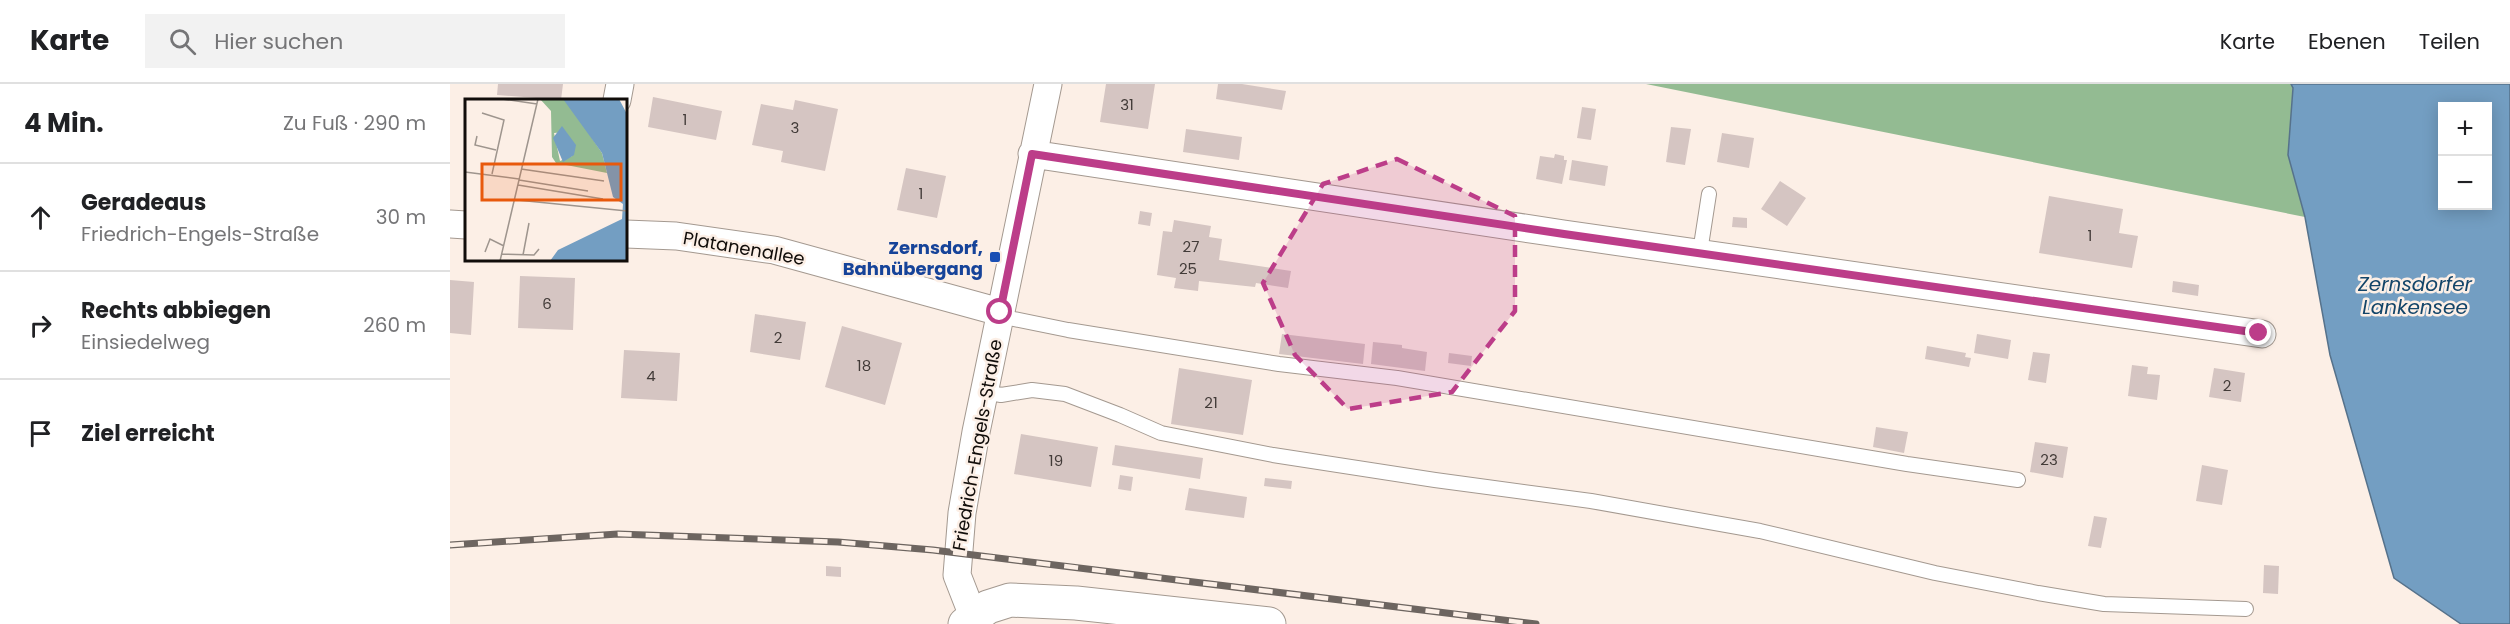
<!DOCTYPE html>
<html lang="de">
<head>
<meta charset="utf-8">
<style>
  :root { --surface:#fff; --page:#f2f2f2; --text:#202124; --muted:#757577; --line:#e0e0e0 }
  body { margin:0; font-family:Poppins,sans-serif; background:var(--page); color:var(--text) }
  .controls { position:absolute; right:18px; top:18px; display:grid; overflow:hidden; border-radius:0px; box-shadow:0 3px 15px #0003 }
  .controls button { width:54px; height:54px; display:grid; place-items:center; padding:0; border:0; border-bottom:2px solid var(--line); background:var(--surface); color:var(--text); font:30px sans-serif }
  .stop { position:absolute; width:18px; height:18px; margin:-14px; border:4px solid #bc3d89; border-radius:50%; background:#fff }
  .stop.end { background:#bc3d89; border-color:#fff; box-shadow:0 2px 6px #0008 }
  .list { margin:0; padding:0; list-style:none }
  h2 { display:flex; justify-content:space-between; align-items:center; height:78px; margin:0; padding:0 24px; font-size:26px }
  h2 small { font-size:20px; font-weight:400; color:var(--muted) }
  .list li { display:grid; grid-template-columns:39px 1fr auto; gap:18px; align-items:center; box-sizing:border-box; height:108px; padding:0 24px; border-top:2px solid var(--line) }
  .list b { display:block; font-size:22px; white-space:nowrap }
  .list p { margin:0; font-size:20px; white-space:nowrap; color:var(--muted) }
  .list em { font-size:20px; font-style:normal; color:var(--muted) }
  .icon { flex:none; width:33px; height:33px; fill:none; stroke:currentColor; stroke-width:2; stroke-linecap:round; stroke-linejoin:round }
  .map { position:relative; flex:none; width:2060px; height:540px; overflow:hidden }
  header { display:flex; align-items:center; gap:36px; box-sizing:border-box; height:84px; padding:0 30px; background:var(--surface); border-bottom:2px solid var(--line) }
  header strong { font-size:28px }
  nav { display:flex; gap:33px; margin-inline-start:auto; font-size:21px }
  .search { width:420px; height:54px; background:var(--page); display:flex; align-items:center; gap:15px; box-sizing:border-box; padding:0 21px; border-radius:0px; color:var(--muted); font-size:22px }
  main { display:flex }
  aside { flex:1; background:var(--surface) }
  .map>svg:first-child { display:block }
</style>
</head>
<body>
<header>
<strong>Karte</strong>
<div class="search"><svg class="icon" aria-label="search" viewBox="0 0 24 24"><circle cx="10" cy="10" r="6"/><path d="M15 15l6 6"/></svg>Hier suchen</div>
<nav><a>Karte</a><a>Ebenen</a><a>Teilen</a></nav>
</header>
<main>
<aside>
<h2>4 Min.<small>Zu Fuß · 290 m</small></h2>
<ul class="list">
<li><svg class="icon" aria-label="ahead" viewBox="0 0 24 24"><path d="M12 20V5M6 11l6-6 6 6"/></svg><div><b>Geradeaus</b><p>Friedrich-Engels-Straße</p></div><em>30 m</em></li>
<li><svg class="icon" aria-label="right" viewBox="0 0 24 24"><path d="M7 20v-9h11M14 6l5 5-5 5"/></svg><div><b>Rechts abbiegen</b><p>Einsiedelweg</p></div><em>260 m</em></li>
<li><svg class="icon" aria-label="arrive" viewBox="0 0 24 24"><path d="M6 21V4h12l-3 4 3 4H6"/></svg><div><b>Ziel erreicht</b></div></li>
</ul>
</aside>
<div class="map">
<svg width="2060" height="540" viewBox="0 0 2060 540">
  <rect width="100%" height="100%" fill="#fcefe6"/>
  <path fill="#93bb92" d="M 1196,0 L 1841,0 L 1843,4 L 1838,71 L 1855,133 Z"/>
  <path fill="#739ec2" stroke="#56728b" stroke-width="1.5" fill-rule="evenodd" d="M 1841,0 L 2060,0 L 2060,540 L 2011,540 L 1944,494 L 1880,271 L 1855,133 L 1838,71 L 1843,4 ZM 1992,22 L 2038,22 L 2038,122 L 1992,122 Z"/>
  <path fill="#d5c5c2" d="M 48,0 L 113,0 L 111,16 L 47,11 Z
    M 656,0 L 705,0 L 698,45 L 650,38 Z
    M 768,0 L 792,0 L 836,7 L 832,26 L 766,15 Z
    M 203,13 L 272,27 L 266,56 L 198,43 Z
    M 345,16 L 388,25 L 375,87 L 331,78 L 333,67 L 302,61 L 311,20 L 343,26 Z
    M 1132,23 L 1146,25 L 1141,56 L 1127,54 Z
    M 1221,43 L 1241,45 L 1235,81 L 1216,78 Z
    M 736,45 L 792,53 L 789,76 L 733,68 Z
    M 1272,49 L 1304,54 L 1299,84 L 1267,78 Z
    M 1105,70 L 1114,72 L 1114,76 L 1117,76 L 1112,100 L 1086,95 L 1090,72 L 1104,74 Z
    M 1122,76 L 1158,82 L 1155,102 L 1119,96 Z
    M 456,84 L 496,92 L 487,134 L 447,126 Z
    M 1330,97 L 1356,114 L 1337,142 L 1311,125 Z
    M 1599,112 L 1673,125 L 1669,149 L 1688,152 L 1682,184 L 1589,169 Z
    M 690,127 L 702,129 L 700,142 L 688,140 Z
    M 1283,133 L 1297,134 L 1297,144 L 1282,143 Z
    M 724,136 L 761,142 L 759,153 L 772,155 L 769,176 L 841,187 L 838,204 L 806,199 L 805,203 L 749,197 L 748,207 L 724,204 L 726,194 L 707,191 L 713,147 L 722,148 Z
    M 70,192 L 125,194 L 123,246 L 68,244 Z
    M 0,196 L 24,198 L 21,251 L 0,249 Z
    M 1723,197 L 1749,201 L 1748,212 L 1722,208 Z
    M 305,230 L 356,238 L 350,276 L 300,268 Z
    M 392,242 L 452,259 L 435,321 L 375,303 Z
    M 832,250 L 915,260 L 913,280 L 829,270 Z
    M 1527,250 L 1561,256 L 1558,275 L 1524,269 Z
    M 923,258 L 952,261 L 952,264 L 977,268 L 975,287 L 921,280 Z
    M 1477,262 L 1516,269 L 1515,273 L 1521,274 L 1519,283 L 1475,275 Z
    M 174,266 L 230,269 L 227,317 L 171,314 Z
    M 1583,268 L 1600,270 L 1596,299 L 1578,296 Z
    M 999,269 L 1022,272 L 1021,282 L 998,279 Z
    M 1682,281 L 1698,283 L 1697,290 L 1710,291 L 1707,316 L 1678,312 Z
    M 729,284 L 802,296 L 793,351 L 721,340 Z
    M 1764,284 L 1795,289 L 1791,318 L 1759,313 Z
    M 1426,343 L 1458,348 L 1454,369 L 1423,363 Z
    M 571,350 L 648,363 L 641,403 L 564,390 Z
    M 1585,358 L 1618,363 L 1613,394 L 1580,388 Z
    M 665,361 L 753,374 L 750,395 L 662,381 Z
    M 1752,381 L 1778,386 L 1772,421 L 1746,417 Z
    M 670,391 L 683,393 L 681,407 L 668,405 Z
    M 815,394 L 842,397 L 841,405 L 814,402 Z
    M 739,404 L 797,413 L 794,434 L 735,426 Z
    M 1644,432 L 1657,434 L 1651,464 L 1638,462 Z
    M 1814,481 L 1829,482 L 1828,510 L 1813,509 Z
    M 376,482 L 391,483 L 391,493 L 376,492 Z"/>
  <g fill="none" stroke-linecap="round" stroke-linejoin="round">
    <g stroke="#a49990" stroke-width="16">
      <path id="service" d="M 1250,168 L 1259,110
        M 549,232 L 618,246 L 829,280 L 947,294 L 1457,380 L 1568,396
        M 534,308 L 551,311 L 582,306 L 615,310 L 670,331 L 711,349 L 823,371 L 985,396 L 1141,417 L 1310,447 L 1485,489 L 1588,509 L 1654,520 L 1796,525"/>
    </g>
    <g stroke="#a49990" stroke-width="29">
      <path id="minor" d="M 167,16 L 170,0
        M 582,70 L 1114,150 L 1812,250
        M 0,140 L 16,141
        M 176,150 L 226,152 L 324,166 L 550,228
        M 523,532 L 507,491 L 512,429 L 526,348 L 598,0"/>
    </g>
    <g stroke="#a49990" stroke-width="35">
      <path id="tertiary" d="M 515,540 L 538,523 L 560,516 L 626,519 L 819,540"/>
    </g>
    <use href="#service" stroke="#fff" stroke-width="14"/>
    <use href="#minor" stroke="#fff" stroke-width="27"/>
    <use href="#tertiary" stroke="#fff" stroke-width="33"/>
    <g stroke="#6d6560" stroke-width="7">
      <path id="rail" d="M 0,461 L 168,450 L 388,458 L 483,466 L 1086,540"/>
    </g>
    <use href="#rail" stroke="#fcefe6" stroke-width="4.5" stroke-dasharray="14" stroke-linecap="butt"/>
  </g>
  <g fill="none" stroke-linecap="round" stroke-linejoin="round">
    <path stroke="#bc3d89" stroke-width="8" d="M 550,228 L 582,70 L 1114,150 L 1809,249"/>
  </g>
  <path fill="#bc3d89" fill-opacity="0.2" stroke="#bc3d89" stroke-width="4.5" stroke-dasharray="12 8" stroke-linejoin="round" d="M 947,75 L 1065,132 L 1065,227 L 1002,308 L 898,325 L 845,271 L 813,199 L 873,100 Z"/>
  <rect fill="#1a4fb4" stroke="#fcefe6" stroke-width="2" x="539" y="167" width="12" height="12" rx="3"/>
  <g text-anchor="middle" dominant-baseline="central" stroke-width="5" stroke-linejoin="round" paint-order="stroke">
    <g font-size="15" fill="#423b38">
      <text x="677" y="20">31</text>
      <text x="235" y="35">1</text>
      <text x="345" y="43">3</text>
      <text x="471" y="109">1</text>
      <text x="1640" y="151">1</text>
      <text x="741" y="162">27</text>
      <text x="738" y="184">25</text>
      <text x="97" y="219">6</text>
      <text x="328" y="253">2</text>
      <text x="414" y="281">18</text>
      <text x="201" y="291">4</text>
      <text x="1777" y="301">2</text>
      <text x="761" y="318">21</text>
      <text x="1599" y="375">23</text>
      <text x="606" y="376">19</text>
    </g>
    <g font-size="18" font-weight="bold" fill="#164399" stroke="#fcefe6" text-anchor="end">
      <text x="533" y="163">Zernsdorf,<tspan x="533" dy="21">Bahnübergang</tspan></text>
    </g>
    <g font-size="18" fill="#110d0a" stroke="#fcefe6">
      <text transform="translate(294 164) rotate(10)">Platanenallee</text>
      <text transform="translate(527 361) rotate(-80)">Friedrich-Engels-Straße</text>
    </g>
    <g font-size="20" font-style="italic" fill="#134569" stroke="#fcefe6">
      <text x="1965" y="200">Zernsdorfer<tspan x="1965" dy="23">Lankensee</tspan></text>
    </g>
  </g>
  <g transform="translate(15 15)">
    <rect width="162" height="162" fill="#fcefe6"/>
    <path d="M 75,0 L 99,0 L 103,4 L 137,54 L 142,74 L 91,64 L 87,58 L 86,12 ZM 101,33 L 107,57 L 95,62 L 89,34 Z" fill="#93bb92" fill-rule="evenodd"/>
    <path d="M 98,0 L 154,0 L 162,15 L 162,162 L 85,162 L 93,151 L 157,120 L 158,105 L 148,98 L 137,54 ZM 97,27 L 111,46 L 109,56 L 98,63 L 88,39 Z" fill="#739ec2"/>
    <path fill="none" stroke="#9e958e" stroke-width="1.5" d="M 37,0 L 72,5M 17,14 L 39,21 L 27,75M 12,37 L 10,46 L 31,51M 56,70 L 139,82M 0,73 L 54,80M 54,81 L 123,92M 53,86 L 138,100M 52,101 L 162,112M 20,153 L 25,140 L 39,147M 37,155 L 69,156 L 74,150M 58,156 L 64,124M 35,162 L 73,0"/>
    <path fill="#e8590c" fill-opacity="0.15" stroke="#e8590c" stroke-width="3" d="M 17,65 L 156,65 L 156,101 L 17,101 Z"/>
    <rect width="162" height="162" fill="none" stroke="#110d0a" stroke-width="3"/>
  </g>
</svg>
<div class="controls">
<button>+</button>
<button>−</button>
</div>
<div class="stop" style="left:550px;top:228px"></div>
<div class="stop end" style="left:1809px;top:249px"></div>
</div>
</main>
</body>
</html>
